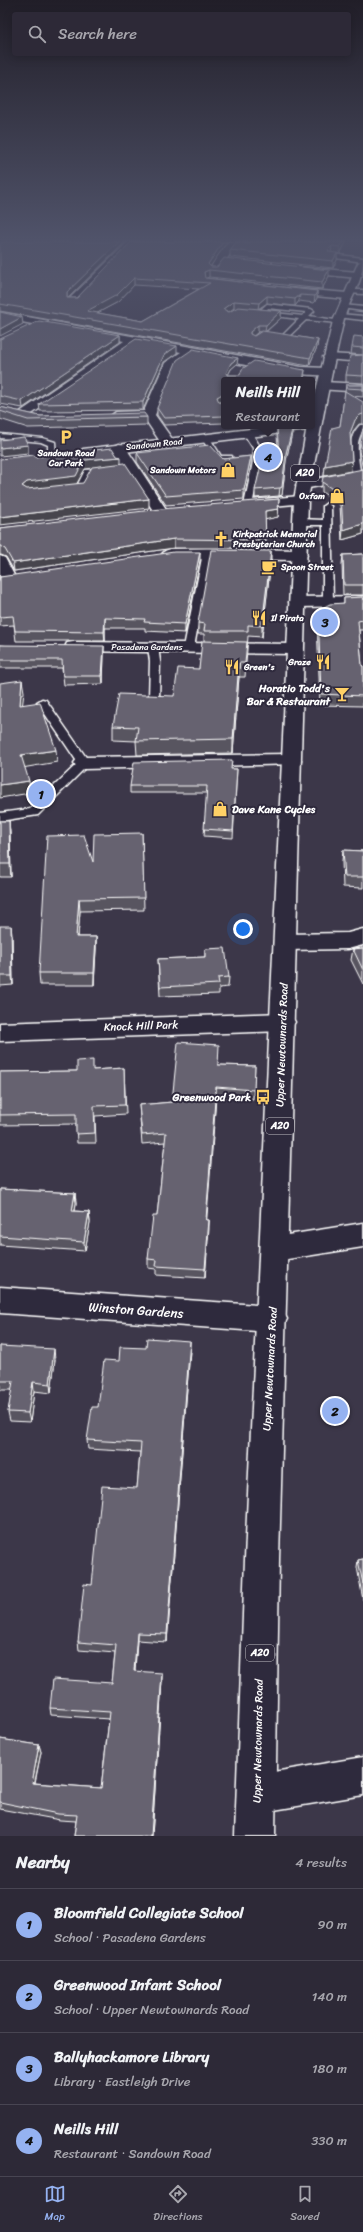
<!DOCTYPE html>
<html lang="en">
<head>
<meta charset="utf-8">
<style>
  :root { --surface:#2d2937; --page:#35313f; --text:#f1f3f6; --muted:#a7a6ad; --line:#484552; --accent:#95b2f1 }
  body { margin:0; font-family:Sriracha,sans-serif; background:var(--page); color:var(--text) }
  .you { position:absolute; left:243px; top:929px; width:14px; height:14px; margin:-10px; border:3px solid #fff; border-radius:50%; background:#1a73e8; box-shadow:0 0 0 6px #1a73e833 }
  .badge { display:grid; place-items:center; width:26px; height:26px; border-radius:50%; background:var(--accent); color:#111; font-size:13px; font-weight:700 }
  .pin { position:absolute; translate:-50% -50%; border:2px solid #fff; box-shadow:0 1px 4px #0006 }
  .popup { position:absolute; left:221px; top:377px; width:94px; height:52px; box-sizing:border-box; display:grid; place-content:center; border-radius:4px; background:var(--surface); filter:drop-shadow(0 1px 3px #0005); font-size:13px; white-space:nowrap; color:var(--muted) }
  .popup b { font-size:15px; color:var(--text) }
  .popup::after { content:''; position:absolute; left:50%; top:100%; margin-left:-8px; border:8px solid transparent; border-top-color:var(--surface) }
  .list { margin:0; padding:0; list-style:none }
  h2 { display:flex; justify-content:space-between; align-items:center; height:52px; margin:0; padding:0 16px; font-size:17px }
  h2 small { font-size:13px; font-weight:400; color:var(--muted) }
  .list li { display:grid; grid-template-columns:26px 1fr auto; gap:12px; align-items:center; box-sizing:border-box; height:72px; padding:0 16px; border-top:1px solid var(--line) }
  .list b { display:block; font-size:15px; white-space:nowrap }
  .list p { margin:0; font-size:13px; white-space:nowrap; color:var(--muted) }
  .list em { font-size:13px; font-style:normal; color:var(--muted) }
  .icon { flex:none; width:22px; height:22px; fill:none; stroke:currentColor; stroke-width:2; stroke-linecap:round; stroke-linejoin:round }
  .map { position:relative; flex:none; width:363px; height:1836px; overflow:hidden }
  .search { position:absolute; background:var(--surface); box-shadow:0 2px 10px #0003; left:12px; right:12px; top:12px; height:44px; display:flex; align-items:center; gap:10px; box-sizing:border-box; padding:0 14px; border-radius:4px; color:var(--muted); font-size:15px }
  .sheet { height:340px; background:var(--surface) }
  nav { display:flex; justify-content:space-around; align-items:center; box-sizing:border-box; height:56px; border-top:1px solid var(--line); background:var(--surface); font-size:11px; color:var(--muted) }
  nav a { display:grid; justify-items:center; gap:2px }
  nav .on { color:var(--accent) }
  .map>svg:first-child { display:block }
</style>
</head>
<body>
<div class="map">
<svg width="363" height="1836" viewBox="0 0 363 1836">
  <rect width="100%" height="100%" fill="#3c3749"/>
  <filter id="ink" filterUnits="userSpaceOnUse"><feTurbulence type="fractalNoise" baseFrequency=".025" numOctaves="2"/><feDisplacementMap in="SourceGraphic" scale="8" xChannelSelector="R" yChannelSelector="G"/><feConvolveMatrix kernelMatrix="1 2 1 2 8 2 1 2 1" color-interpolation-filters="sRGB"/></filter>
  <g filter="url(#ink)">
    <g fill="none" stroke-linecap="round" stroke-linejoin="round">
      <g stroke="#fff" stroke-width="3">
        <path id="lane" d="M 331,254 L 363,258 L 363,262 L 329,257 Z
          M 350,290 L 363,290 L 363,294 L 348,293 Z
          M 267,304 L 311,309 L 314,311 L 309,316 L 341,321 L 338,323 L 306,320 L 286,339 L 270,337 L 271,336 L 282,336 L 299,319 L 258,314 L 258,312 ZM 268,308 L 306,312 L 303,316 L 265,312 Z
          M 343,305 L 363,307 L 363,311 L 341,308 Z
          M 339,314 L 363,316 L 363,320 L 337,317 Z
          M 360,425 L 363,425 C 363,432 359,436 358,443 C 357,454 359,465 361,475 L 357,477 L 353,475 C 350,458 346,439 360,425 Z
          M 245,432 L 251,432 L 261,448 L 261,462 L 252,505 L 248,508 L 244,505 L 253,462 L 253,448 L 244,434 Z
          M 0,434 L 42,438 L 55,442 L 56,457 L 52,459 L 48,457 L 48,445 L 41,442 L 0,438 Z
          M 203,437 L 209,437 L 221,456 L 232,456 L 232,460 L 216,460 L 202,439 Z
          M 106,468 L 110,470 L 109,472 L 91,474 L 83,490 L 68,491 L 64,489 L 77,486 L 85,470 Z
          M 327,503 L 331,506 L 333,603 L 328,606 L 323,603 L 323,525 L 300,525 L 296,522 L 300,519 L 323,520 L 323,506 Z
          M 207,550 L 211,553 L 194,647 L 189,650 L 184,647 L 203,553 Z
          M 153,644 L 158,647 L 160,661 L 159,699 L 154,702 L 149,699 L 150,661 L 148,647 Z
          M 42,699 L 46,700 L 90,763 L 38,815 L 0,821 L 0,813 L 30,809 L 78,763 L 37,702 Z"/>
      </g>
      <g stroke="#fff" stroke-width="3">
        <path id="street" d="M 128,242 L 138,242 L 76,304 L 68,304 L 68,300 Z
          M 228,242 L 249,243 L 254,246 L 249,249 L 234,247 L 207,292 L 199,292 L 198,290 L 215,260 Z
          M 299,267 L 358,272 L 363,275 L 358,278 L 296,272 L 296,268 Z
          M 287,288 L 347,293 L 352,296 L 347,299 L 283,293 L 282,291 Z
          M 0,312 L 301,367 L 326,368 L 332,372 C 324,384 212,358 193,354 L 176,365 L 155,415 L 175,443 L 168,447 L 163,446 L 145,419 L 116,420 L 110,416 L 116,412 L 144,411 L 165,363 L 181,352 L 136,344 L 24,419 L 20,418 L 18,415 L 20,412 L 124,341 L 0,318 Z
          M 329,354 L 363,356 L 363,362 L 325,359 L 323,357 Z
          M 323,382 L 363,384 L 363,392 L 319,389 L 317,386 Z
          M 119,444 L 124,445 L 168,512 L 166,515 L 156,515 L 154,512 L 112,448 Z
          M 363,470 L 363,478 L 303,489 L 296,485 L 303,481 Z
          M 301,496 L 308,500 L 306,503 L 250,508 L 243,504 L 250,500 Z
          M 207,548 L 299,550 L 304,552 L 307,555 L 304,558 L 299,560 L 170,559 L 165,557 L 162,554 L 165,551 L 170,549 Z
          M 0,556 L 5,558 L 16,579 L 14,582 L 2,582 L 0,579 Z
          M 363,596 L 363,606 L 297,607 L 291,605 L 289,602 L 291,599 L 297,597 Z
          M 73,642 L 295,644 L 301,645 L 303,649 L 301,653 L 295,654 L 67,651 L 65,647 L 67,643 Z
          M 291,754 L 298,756 L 301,760 L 298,764 L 84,769 L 77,767 L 74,763 L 77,759 L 84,757 Z
          M 363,929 L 363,945 L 348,949 L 285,950 L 277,947 L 274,942 L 277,937 L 285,934 L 348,933 Z
          M 283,1013 L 291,1016 L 295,1022 L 291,1028 L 283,1031 L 0,1041 L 0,1023 Z
          M 363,1223 L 363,1247 L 275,1261 L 265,1258 L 261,1249 L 265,1240 L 275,1237 Z
          M 0,1287 L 272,1306 L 282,1310 L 287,1319 L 282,1328 L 272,1332 L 0,1313 Z
          M 363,1757 L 363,1795 L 256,1813 L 242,1808 L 237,1794 L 242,1780 L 256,1775 Z"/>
      </g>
      <g stroke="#fff" stroke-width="3">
        <path id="secondary" d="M 312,423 L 314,426 L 308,430 L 83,457 L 76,453 L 83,449 L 276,426 L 312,426 Z"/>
      </g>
      <g stroke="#fff" stroke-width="3">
        <path id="primary" d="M 363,260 C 363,285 348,300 343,323 C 329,382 318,441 308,500 L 279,1559 L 275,1836 L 235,1836 L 245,1559 L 294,500 L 307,426 L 312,426 L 312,407 L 333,321 L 358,263 Z"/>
      </g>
      <use href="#lane" fill="#2f2a3d" fill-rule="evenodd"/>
      <use href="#street" fill="#2f2a3d" fill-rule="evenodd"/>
      <use href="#secondary" fill="#2f2a3d" fill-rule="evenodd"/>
      <use href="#primary" fill="#2f2a3d" fill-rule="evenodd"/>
    </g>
    <path fill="#585460" stroke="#fff" fill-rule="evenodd" d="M 125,242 L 68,298 L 77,298 L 131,242 L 227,242 L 210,266 L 211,267 L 329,276 L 322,289 L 209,277 L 206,278 L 317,291 L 317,298 L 314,303 L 299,301 L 295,306 L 267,303 L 259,309 L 281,311 L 281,318 L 266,332 L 318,340 L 317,347 L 309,366 L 0,311 L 0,312 L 0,244 ZM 134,285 L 199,289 L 143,321 L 97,313 L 118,302 ZM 258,332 L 261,332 L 254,336 L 253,336 Z
      M 250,242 L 346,242 L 340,254 L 337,253 L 337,260 L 333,268 L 230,257 L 230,250 L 249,244 L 251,243 Z
      M 120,335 L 120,342 L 23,408 L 0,404 L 0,339 Z
      M 363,337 L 363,355 L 351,354 L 352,347 Z
      M 177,353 L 164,362 L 143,410 L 40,411 L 39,404 Z
      M 363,355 L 363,383 L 346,382 L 346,375 Z
      M 237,364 L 231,369 L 228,375 L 240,375 L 305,370 L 304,380 L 224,380 L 224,400 L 219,402 L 224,403 L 224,423 L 164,425 L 157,415 L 157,408 Z
      M 346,385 L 363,385 L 363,397 L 353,396 L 363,424 L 359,424 L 354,430 L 351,439 L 352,461 L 351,471 L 324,476 L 325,466 L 340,426 Z
      M 0,407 L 40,416 L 147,417 L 147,425 L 28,428 L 0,419 Z
      M 293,426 L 292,433 L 286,461 L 282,495 L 279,496 L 255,498 L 255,490 L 278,454 L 277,435 L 277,428 Z
      M 363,429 L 363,534 L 342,540 L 340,505 L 322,492 L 322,482 L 363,469 L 359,451 L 360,442 Z
      M 137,453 L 223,459 L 251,456 L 251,465 L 244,499 L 166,505 L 137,462 Z
      M 279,499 L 278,517 L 265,519 L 266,540 L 266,548 L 174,548 L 14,571 L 6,557 L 1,555 L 0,555 L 0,528 Z
      M 363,554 L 363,595 L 343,595 L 342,564 L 343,555 Z
      M 200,561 L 185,633 L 145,631 L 145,628 L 105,628 L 105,641 L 16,641 L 14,625 L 0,626 L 0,577 Z
      M 271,561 L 262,637 L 248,636 L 245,677 L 239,677 L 233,753 L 137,755 L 136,741 L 113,740 L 113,726 L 174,696 L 199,669 L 204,641 L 204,634 L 198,634 L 198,623 Z
      M 363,597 L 363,630 L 359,630 L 362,666 L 363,666 L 363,706 L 320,705 L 317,620 L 318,610 L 344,603 L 344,598 Z
      M 0,645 L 104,654 L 103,684 L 64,685 L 62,668 L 0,668 Z
      M 232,769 L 237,769 L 233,838 L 204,836 L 207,793 L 130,793 L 130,786 Z
      M 0,821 L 9,821 L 10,833 L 11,877 L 0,877 Z
      M 142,833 L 144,910 L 80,911 L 78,937 L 96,937 L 96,949 L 94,985 L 40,985 L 39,973 L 93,862 Z
      M 343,850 L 363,851 L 363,888 L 343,887 L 342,861 Z
      M 0,926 L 12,935 L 13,985 L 0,986 Z
      M 363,948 L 363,984 L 351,960 L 353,949 Z
      M 205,949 L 229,977 L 228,987 L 219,988 L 219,994 L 160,996 L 158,959 L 205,957 Z
      M 218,1065 L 255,1066 L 253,1099 L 216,1097 L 206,1220 L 209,1220 L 205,1278 L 156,1275 L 156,1269 L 148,1268 L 148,1259 L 157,1216 L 165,1142 L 142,1144 L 139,1105 L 172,1102 Z
      M 124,1068 L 126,1114 L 95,1116 L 96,1143 L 77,1143 L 76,1124 L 0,1125 L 0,1072 L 77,1071 Z
      M 0,1189 L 75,1193 L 76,1203 L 75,1211 L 89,1212 L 90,1222 L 85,1251 L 0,1245 Z
      M 0,1346 L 55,1359 L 51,1393 L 34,1391 L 30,1422 L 10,1421 L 8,1412 L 12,1390 L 0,1390 Z
      M 190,1350 L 167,1642 L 137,1640 L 135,1671 L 162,1680 L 152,1836 L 74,1836 L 76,1821 L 60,1820 L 0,1809 L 0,1739 L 39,1745 L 41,1752 L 35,1783 L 101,1788 L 109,1719 L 51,1715 L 50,1708 L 112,1683 L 115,1653 L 79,1650 L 78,1642 L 92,1585 L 137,1488 L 140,1452 L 88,1449 L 87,1440 L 98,1407 L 119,1361 Z
      M 363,1559 L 363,1600 L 357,1567 L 358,1560 Z"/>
    <path fill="#47454e" stroke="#fff" d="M 119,242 L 125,242 L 67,299 L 67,305 L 67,292 Z
      M 223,242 L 227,242 L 208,270 L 208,264 Z
      M 343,242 L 346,242 L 340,254 L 340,247 Z
      M 332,246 L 331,253 L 328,256 L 328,250 Z
      M 337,253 L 337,260 L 333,268 L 333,261 Z
      M 209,270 L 209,277 L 204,279 L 204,272 Z
      M 329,270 L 329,276 L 322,289 L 322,282 Z
      M 134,278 L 134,285 L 118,302 L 88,318 L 87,311 Z
      M 317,291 L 317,298 L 314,303 L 315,296 Z
      M 300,295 L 299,301 L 295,306 L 295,299 Z
      M 267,296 L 267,303 L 258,309 L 259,303 Z
      M 234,301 L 234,308 L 223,316 L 223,309 Z
      M 281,311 L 281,318 L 265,332 L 266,325 Z
      M 22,317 L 23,324 L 0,336 L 0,329 Z
      M 258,325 L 258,332 L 250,339 L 250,332 Z
      M 120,335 L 120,342 L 23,408 L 22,401 Z
      M 318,340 L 317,347 L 309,366 L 310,358 Z
      M 177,346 L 177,353 L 164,362 L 143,410 L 143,402 L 164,355 Z
      M 238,358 L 237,364 L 231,369 L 226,379 L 226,373 L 231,363 Z
      M 224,393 L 224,400 L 217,404 L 217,397 Z
      M 363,414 L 363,424 L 359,424 L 354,430 L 349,442 L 350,433 L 355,420 L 360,415 Z
      M 293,426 L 292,433 L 286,461 L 282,495 L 279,496 L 280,488 L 286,453 Z
      M 28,445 L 28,453 L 0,456 L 0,448 Z
      M 251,456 L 251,465 L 244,499 L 244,490 Z
      M 121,457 L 121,465 L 85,469 L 76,485 L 28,491 L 22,486 L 27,482 L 84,460 Z
      M 352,461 L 351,471 L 324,476 L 325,466 Z
      M 149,499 L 149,508 L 0,525 L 0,517 Z
      M 278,509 L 278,517 L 264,520 L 265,511 Z
      M 363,524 L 363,534 L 342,540 L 343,530 Z
      M 174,539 L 174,548 L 14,571 L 13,563 Z
      M 271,551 L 271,561 L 262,637 L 262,626 Z
      M 200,552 L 200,561 L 185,633 L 185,624 Z
      M 105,618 L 105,641 L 104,632 Z
      M 104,646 L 104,654 L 103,684 L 102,676 Z
      M 239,663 L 239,677 L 233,753 L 233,739 Z
      M 22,680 L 24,692 L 21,717 L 20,705 Z
      M 56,750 L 57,762 L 22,768 L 21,755 Z
      M 29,781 L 30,793 L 0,798 L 0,785 Z
      M 9,821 L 10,833 L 11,877 L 10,864 Z
      M 79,899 L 80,911 L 77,949 L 76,937 Z
      M 11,926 L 12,935 L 13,985 L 12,976 Z
      M 96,937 L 96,949 L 94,985 L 94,973 Z
      M 216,1087 L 216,1097 L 206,1229 L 206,1220 Z
      M 75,1193 L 76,1203 L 73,1221 L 72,1211 Z
      M 89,1212 L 90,1222 L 85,1251 L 84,1242 Z
      M 209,1220 L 209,1229 L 205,1278 L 205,1269 Z
      M 190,1341 L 190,1350 L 167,1642 L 167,1634 Z
      M 54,1349 L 55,1359 L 51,1393 L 50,1384 Z
      M 33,1382 L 34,1391 L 30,1422 L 28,1413 Z
      M 137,1633 L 137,1640 L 134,1678 L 134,1671 Z
      M 162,1673 L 162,1680 L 152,1836 L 151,1836 Z
      M 39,1745 L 41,1752 L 33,1790 L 32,1783 Z"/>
    <path fill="#666270" stroke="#fff" fill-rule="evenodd" d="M 3,242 L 119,242 L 67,292 L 67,298 L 77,298 L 131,242 L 223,242 L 208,264 L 211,267 L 217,267 L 224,258 L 329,270 L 322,282 L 209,270 L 204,272 L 205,278 L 317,291 L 315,296 L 300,295 L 295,299 L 267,296 L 259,303 L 234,301 L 223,309 L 229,312 L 238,307 L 281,311 L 266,325 L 258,325 L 250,332 L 250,334 L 254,336 L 262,331 L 277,333 L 318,340 L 310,358 L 0,304 L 0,244 ZM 134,278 L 210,283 L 143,321 L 87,311 L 117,295 Z
      M 236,242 L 249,244 L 251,242 L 343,242 L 340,247 L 332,246 L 328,250 L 329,252 L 337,253 L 333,261 L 230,250 Z
      M 0,312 L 22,317 L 0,329 Z
      M 39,321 L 120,335 L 22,401 L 0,396 L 0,339 Z
      M 354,336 L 363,337 L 363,348 L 352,347 Z
      M 136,339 L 177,346 L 164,355 L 143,402 L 39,404 Z
      M 193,349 L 238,358 L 231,363 L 226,373 L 227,375 L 240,375 L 242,369 L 254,361 L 305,370 L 303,380 L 224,380 L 224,393 L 217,397 L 219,402 L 224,403 L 224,416 L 164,418 L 157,408 L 177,360 Z
      M 363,355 L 363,376 L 346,375 L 350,356 Z
      M 346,385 L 363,385 L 363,389 L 346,388 Z
      M 345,391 L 363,402 L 363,414 L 360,415 L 355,420 L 350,433 L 352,461 L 325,466 L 332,428 L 340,426 Z
      M 0,407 L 40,416 L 144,413 L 147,417 L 28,420 L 0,411 Z
      M 293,426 L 286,453 L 282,487 L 280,488 L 255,490 L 263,456 L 279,454 L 277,428 Z
      M 363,429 L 363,456 L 360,442 Z
      M 24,437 L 28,445 L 0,448 L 0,440 Z
      M 210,445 L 223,459 L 251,456 L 244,490 L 166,496 L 137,453 Z
      M 112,448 L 117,456 L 121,457 L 84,460 L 76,476 L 27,482 L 22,486 L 27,489 L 83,483 L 92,467 L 125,463 L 149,499 L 0,517 L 0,459 L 34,455 L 35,457 Z
      M 363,469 L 363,524 L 343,530 L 341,495 L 322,482 L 323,477 Z
      M 279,499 L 278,509 L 265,511 L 266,540 L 174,539 L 13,563 L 5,549 L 0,546 L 0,528 L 161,509 Z
      M 211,550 L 271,551 L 262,626 L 248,625 L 248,631 L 204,631 L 205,624 L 198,623 Z
      M 174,552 L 200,552 L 185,624 L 144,622 L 145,619 L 105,618 L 104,632 L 15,631 L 13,616 L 0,617 L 0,577 Z
      M 363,554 L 363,585 L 344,585 L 343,555 Z
      M 363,597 L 363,620 L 358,621 L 362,666 L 363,666 L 363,696 L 321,694 L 318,610 L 330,604 L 344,603 L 344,598 Z
      M 202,641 L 247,642 L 245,663 L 239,663 L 233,739 L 136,741 L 138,727 L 113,726 L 119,694 L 174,696 L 178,668 L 199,669 Z
      M 0,645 L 104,646 L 102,676 L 63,676 L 62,660 L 0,660 Z
      M 22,680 L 20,705 L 40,702 L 56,750 L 21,755 L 29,781 L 0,785 L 0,683 Z
      M 232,760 L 231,769 L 237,769 L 233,831 L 204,829 L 207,786 L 130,786 L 134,762 Z
      M 0,821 L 9,821 L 10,864 L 0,864 Z
      M 142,833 L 144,898 L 79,899 L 76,937 L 96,937 L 94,973 L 39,973 L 47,836 L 84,835 L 93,862 L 94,834 Z
      M 343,850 L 363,851 L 363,877 L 345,877 Z
      M 0,926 L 11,926 L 12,976 L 0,976 Z
      M 225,948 L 229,977 L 218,978 L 219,984 L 160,987 L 158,959 L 205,957 L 205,949 Z
      M 363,948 L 363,970 L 353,949 Z
      M 178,1042 L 219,1045 L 218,1065 L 255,1066 L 254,1090 L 216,1087 L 206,1220 L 209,1220 L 205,1269 L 156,1266 L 157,1260 L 148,1259 L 153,1216 L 157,1216 L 166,1133 L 142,1135 L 139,1105 L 172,1102 Z
      M 93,1060 L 93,1070 L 124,1068 L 125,1105 L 94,1106 L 95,1133 L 76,1134 L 76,1114 L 0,1115 L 0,1072 L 77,1071 L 77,1061 Z
      M 0,1189 L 75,1193 L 72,1211 L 89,1212 L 84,1242 L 0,1236 Z
      M 147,1338 L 190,1341 L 167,1634 L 137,1633 L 134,1671 L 162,1673 L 151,1836 L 74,1836 L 77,1815 L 58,1814 L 0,1802 L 0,1739 L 39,1745 L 32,1783 L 101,1788 L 110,1712 L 50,1708 L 53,1679 L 112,1683 L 116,1645 L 78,1642 L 84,1584 L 92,1585 L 102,1486 L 137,1488 L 141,1443 L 87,1440 L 92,1407 L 98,1407 L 104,1360 L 119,1361 L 120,1347 L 146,1348 Z
      M 0,1346 L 54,1349 L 50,1384 L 33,1382 L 28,1413 L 8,1412 L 13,1381 L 0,1381 Z
      M 363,1559 L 363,1584 L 358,1560 Z"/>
  </g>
  <linearGradient id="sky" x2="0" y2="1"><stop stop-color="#211e28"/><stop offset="0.48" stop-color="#50536a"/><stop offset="1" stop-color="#50536a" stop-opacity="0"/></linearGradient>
  <rect width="363" height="499" fill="url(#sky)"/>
  <defs>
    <g id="parking-bare" transform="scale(1.2)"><path d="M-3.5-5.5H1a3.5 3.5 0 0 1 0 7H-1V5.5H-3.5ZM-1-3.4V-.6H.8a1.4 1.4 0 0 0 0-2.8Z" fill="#ffd166" stroke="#2f2a3d" stroke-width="2.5" paint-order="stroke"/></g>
    <g id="shop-bare" transform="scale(1.2)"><path d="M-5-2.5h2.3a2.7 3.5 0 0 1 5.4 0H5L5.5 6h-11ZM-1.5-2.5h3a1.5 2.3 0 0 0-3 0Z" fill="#ffd166" stroke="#2f2a3d" stroke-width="2.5" paint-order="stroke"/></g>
    <g id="church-bare" transform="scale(1.2)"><path d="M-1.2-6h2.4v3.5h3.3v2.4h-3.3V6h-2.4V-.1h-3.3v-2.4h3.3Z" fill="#ffd166" stroke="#2f2a3d" stroke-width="2.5" paint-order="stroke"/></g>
    <g id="cafe-bare" transform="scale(1.2)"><path d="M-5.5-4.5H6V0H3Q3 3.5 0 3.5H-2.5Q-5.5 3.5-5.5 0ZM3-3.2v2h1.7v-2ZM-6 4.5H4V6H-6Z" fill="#ffd166" stroke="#2f2a3d" stroke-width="2.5" paint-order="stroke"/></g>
    <g id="restaurant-bare" transform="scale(1.2)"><path d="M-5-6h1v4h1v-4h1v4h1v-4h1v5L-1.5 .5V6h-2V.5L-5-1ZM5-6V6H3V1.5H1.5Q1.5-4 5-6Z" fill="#ffd166" stroke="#2f2a3d" stroke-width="2.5" paint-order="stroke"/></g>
    <g id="bar-bare" transform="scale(1.2)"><path d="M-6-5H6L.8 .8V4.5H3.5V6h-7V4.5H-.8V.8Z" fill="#ffd166" stroke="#2f2a3d" stroke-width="2.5" paint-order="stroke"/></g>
    <g id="bus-bare" transform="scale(1.2)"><path d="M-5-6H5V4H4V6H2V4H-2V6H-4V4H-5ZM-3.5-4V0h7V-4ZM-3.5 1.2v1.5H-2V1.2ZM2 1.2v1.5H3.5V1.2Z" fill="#ffd166" stroke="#2f2a3d" stroke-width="2.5" paint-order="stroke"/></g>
  </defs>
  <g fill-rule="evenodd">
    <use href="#parking-bare" x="66" y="437"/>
    <use href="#shop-bare" x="228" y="470"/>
    <use href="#shop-bare" x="337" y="496"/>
    <use href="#church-bare" x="221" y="539"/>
    <use href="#cafe-bare" x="269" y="567"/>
    <use href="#restaurant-bare" x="259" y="618"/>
    <use href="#restaurant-bare" x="323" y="662"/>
    <use href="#restaurant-bare" x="232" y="667"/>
    <use href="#bar-bare" x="342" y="694"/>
    <use href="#shop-bare" x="220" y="809"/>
    <use href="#bus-bare" x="263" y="1097"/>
  </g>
  <g text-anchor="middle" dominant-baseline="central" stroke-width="4" stroke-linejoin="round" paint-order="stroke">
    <g font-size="9" fill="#fff" stroke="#2f2a3d">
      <text transform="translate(154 444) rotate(-6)">Sandown Road</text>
      <text x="147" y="647">Pasadena Gardens</text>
    </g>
    <g font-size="9" font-weight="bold" fill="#fff" stroke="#2f2a3d" text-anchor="start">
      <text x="66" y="453" text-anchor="middle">Sandown Road<tspan x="66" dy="10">Car Park</tspan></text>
      <text x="216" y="470" text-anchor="end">Sandown Motors</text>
      <text x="325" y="496" text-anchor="end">Oxfam</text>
      <text x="233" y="534">Kirkpatrick Memorial<tspan x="233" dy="10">Presbyterian Church</tspan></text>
      <text x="281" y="567">Spoon Street</text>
      <text x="271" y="618">Il Pirata</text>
      <text x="311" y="662" text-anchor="end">Graze</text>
      <text x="244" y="667">Green's</text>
    </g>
    <g fill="#2f2a3d" stroke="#c1bfc5" stroke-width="1">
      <rect x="291" y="465" width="28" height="16" rx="3"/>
      <rect x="266" y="1118" width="28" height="16" rx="3"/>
      <rect x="246" y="1645" width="28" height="16" rx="3"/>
    </g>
    <g font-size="10" font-weight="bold" fill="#fff">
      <text x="305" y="473">A20</text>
      <text x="280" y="1126">A20</text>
      <text x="260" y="1653">A20</text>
    </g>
    <g font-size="11" font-weight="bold" fill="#fff" stroke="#2f2a3d" text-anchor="end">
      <text x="330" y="688">Horatio Todd's<tspan x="330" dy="13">Bar &amp; Restaurant</tspan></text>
      <text x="232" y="809" text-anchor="start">Dave Kane Cycles</text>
      <text x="251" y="1097">Greenwood Park</text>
    </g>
    <g font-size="11" fill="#fff" stroke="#2f2a3d">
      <text transform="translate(141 1026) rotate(-2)">Knock Hill Park</text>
      <text transform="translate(282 1045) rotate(-88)">Upper Newtownards Road</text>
      <text transform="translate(270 1369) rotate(-87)">Upper Newtownards Road</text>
      <text transform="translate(258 1741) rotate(-89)">Upper Newtownards Road</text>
    </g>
    <g font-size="13" fill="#fff" stroke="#2f2a3d">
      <text transform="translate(136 1310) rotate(4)">Winston Gardens</text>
    </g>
  </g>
</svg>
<div class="you"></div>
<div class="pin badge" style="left:41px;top:794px">1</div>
<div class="pin badge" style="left:335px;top:1411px">2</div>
<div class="pin badge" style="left:325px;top:622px">3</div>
<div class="pin badge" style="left:268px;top:457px">4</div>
<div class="popup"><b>Neills Hill</b>Restaurant</div>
<div class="search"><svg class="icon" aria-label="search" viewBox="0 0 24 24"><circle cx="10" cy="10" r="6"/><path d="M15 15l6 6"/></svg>Search here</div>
</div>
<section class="sheet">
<h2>Nearby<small>4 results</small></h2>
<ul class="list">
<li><span class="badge">1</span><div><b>Bloomfield Collegiate School</b><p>School · Pasadena Gardens</p></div><em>90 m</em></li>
<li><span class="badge">2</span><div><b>Greenwood Infant School</b><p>School · Upper Newtownards Road</p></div><em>140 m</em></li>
<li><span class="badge">3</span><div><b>Ballyhackamore Library</b><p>Library · Eastleigh Drive</p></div><em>180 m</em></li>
<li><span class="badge">4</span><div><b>Neills Hill</b><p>Restaurant · Sandown Road</p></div><em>330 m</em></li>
</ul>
</section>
<nav>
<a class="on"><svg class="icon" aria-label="map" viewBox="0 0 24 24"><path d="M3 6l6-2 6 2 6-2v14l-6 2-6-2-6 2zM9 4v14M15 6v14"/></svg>Map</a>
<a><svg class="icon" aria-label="directions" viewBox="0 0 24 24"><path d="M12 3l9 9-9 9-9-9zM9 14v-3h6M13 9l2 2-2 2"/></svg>Directions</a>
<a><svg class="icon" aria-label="saved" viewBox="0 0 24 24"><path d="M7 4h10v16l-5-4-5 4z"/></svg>Saved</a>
</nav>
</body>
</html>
